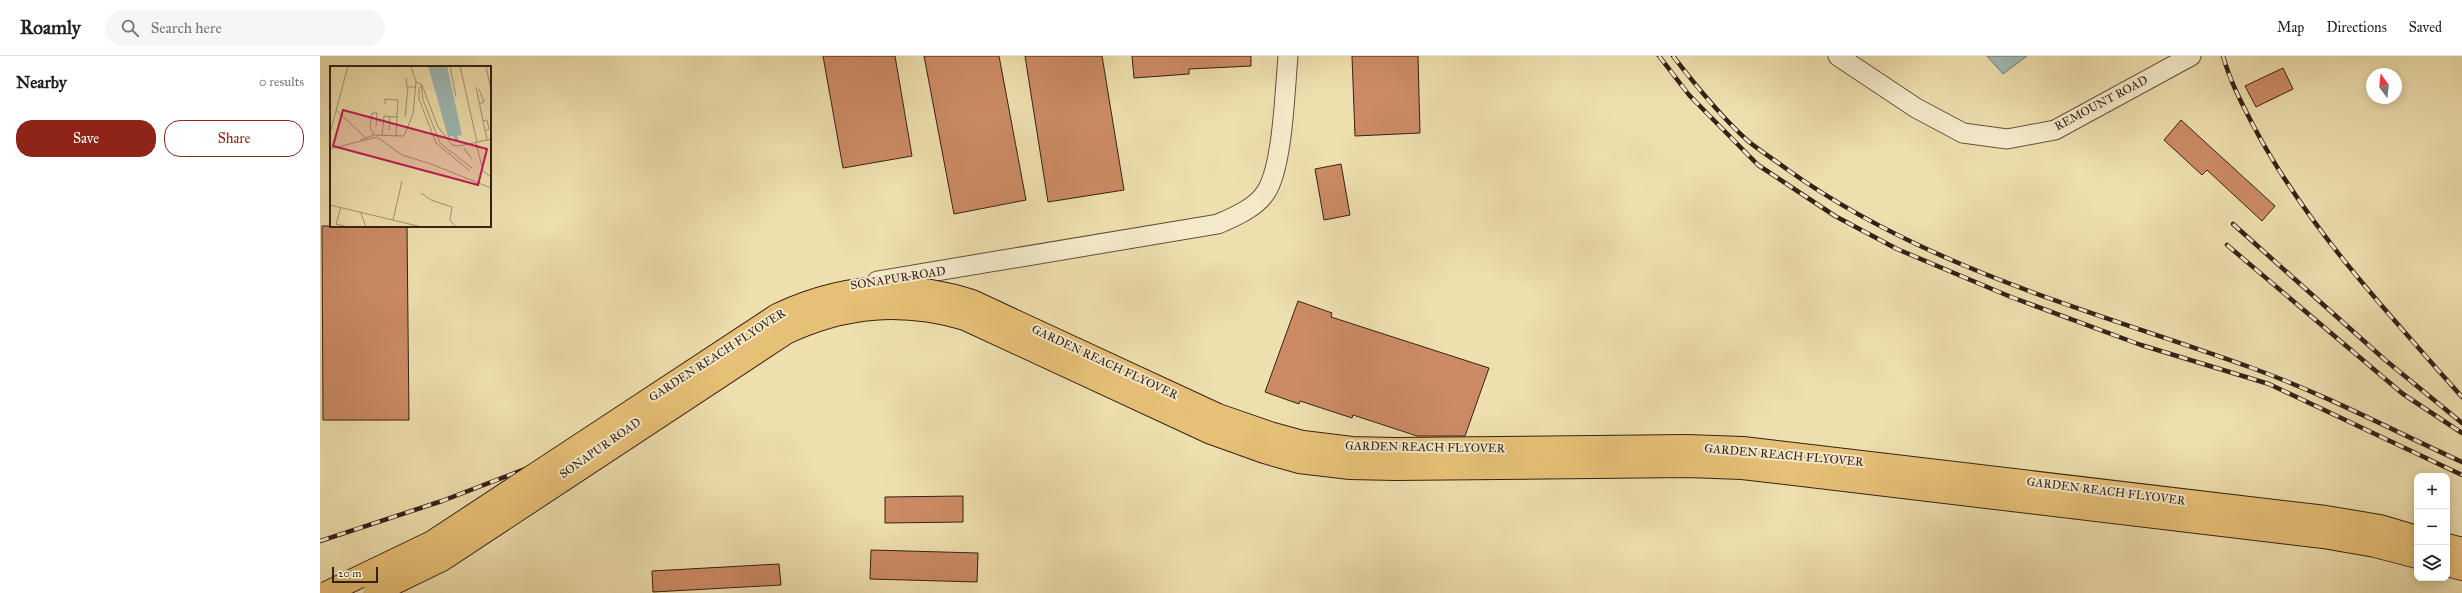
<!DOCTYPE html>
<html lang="en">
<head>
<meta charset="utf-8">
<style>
  :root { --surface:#fff; --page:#f6f6f6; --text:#202124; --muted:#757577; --line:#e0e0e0; --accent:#8f2418 }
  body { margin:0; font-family:"IM FELL Great Primer",serif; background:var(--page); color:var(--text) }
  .controls { position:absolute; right:12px; bottom:12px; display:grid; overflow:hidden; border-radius:8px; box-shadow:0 2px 10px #0003 }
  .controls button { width:36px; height:36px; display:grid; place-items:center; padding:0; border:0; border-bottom:1px solid var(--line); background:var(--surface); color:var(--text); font:20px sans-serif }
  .compass { position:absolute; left:2046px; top:12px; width:36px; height:36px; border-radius:50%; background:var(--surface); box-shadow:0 2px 10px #0003; rotate:345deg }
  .scale { position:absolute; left:12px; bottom:10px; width:46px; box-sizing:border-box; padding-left:4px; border:2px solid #362017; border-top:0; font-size:11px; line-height:14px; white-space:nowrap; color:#362017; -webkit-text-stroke:3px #f4eaca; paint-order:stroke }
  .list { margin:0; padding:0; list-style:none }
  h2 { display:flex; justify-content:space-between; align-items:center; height:52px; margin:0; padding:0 16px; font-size:17px }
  h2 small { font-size:13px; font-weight:400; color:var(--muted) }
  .actions { display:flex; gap:8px; padding:12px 16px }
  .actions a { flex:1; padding:9px 0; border:1px solid var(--accent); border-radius:16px; text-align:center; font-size:14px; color:var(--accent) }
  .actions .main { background:var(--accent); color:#fff }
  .icon { flex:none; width:22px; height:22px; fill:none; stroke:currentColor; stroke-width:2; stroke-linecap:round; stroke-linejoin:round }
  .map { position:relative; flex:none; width:2142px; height:537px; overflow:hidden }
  header { display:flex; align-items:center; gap:24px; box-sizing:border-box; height:56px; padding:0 20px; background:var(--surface); border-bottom:1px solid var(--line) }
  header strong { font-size:19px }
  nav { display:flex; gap:22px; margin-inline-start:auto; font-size:14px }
  .search { width:280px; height:36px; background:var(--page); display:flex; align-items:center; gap:10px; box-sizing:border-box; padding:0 14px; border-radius:22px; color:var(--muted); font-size:15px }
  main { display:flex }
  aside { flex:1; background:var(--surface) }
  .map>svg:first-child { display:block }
</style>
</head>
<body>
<header>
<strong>Roamly</strong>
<div class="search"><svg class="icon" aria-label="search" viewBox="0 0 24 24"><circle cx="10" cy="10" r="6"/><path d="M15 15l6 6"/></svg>Search here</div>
<nav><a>Map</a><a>Directions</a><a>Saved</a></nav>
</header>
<main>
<aside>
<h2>Nearby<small>0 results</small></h2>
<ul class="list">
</ul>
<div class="actions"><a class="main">Save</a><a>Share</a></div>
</aside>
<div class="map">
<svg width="2142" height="537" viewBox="0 0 2142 537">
  <rect width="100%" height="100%" fill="#eedfae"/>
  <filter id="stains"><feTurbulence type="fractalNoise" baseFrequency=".005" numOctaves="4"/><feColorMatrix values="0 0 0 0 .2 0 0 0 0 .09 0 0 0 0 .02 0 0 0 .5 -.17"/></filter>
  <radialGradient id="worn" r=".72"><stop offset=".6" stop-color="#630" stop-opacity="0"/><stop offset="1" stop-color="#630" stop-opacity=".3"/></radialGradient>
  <path fill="#9dbab5" stroke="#747c76" d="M 1667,0 L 1707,0 L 1683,18 Z"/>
  <path fill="#cc8b65" stroke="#362017" d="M 503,0 L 575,0 L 592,100 L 523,112 Z
    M 604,0 L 679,0 L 706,144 L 634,158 Z
    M 705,0 L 782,0 L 804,134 L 728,146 Z
    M 812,0 L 931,0 L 931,10 L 869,13 L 869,18 L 814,22 Z
    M 1032,0 L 1098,0 L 1100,77 L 1035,80 Z
    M 1963,12 L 1973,33 L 1936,51 L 1925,30 Z
    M 1861,64 L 1955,150 L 1942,165 L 1887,114 L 1882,119 L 1844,84 Z
    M 1021,108 L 1030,159 L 1004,164 L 995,113 Z
    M 2,170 L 87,170 L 89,364 L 3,364 Z
    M 978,245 L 1012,257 L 1011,261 L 1169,312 L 1145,380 L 1097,380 L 1033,359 L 1032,362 L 980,345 L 979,348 L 945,336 Z
    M 643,440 L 643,466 L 565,467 L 565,441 Z
    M 551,494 L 658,497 L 657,526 L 550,523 Z
    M 459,508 L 461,529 L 333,536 L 332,515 Z"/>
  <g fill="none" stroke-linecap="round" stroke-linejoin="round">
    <g stroke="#64503d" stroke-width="21">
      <path id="minor" d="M 1518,0 L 1596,52 L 1643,77 L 1687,83 L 1735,74 L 1871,0
        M 557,225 L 898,168 C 914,161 936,152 946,136 C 963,110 965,32 968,0
        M 27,537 L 69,525"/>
    </g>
    <g stroke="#362017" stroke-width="24">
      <path id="major" d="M 2127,489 L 2142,493
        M 2127,509 L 2142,513"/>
    </g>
    <use href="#minor" stroke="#f4eaca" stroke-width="19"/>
    <use href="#major" stroke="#e7c077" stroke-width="22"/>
    <g stroke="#362017" stroke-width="4.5">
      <path id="rail" d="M 1339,0 L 1369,39 L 1438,109 L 1515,160 L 1577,193 L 1691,241 L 1821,289 L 1949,328 L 2142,419
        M 1353,0 C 1376,30 1400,60 1428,85 C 1440,95 1455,104 1468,114 C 1607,213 1773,255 1932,312 C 2004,338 2072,374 2142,406
        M 1903,0 C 1910,25 1921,46 1933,69 C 1986,170 2067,256 2142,341
        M 1913,168 L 2064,303 L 2142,367
        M 1907,189 L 2083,338 L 2142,377
        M 0,485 L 122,445 L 299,377 L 343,364"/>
    </g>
    <use href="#rail" stroke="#f4eaca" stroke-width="3" stroke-dasharray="9" stroke-linecap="butt"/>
    <g stroke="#362017" stroke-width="24" stroke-linecap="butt">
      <path id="major-bridge" d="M 6,537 L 112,486 L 457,259 C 520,229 585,223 652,245 L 898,359 L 950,377 L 983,386 L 1032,392 L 1075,393 L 1367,390 L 1423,392 L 2006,461 L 2060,470 L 2097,481
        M 54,537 L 122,504 L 466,277 C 525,249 583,245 645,263 L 891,377 L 944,396 L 979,406 L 1030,412 L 1075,413 L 1367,410 L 1422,412 L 2003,481 L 2055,490 L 2097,501"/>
    </g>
    <use href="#major-bridge" stroke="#e7c077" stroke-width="22"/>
  </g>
  <g text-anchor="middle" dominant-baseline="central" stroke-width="4" stroke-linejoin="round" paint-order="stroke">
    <g font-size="12" fill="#362017" stroke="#f4eaca">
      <text transform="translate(1781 47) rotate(-28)">REMOUNT ROAD</text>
      <text transform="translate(578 222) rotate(-9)">SONAPUR ROAD</text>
      <text transform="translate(397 299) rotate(-33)">GARDEN REACH FLYOVER</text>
      <text transform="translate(785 306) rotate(25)">GARDEN REACH FLYOVER</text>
      <text transform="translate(1105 391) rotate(1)">GARDEN REACH FLYOVER</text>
      <text transform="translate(280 392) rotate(-35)">SONAPUR ROAD</text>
      <text transform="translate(1464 399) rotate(5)">GARDEN REACH FLYOVER</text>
      <text transform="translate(1786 435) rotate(7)">GARDEN REACH FLYOVER</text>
    </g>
  </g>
  <g transform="translate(10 10)">
    <rect width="161" height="161" fill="#eedfae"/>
    <path d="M 98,0 L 117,0 L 132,69 L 127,70 L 129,75 L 126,76 L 123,70 L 118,71 Z" fill="#9dbab5"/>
    <path fill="none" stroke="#a49372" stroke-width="1" d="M 81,0 L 86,16M 120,0 L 126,31M 130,0 L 147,76M 156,0 L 161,24M 76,12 L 77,21 L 85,21M 86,16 L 92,19 L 108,61 L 122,79 L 129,80 L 161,73M 91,18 L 93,34 L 110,77 L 142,102M 89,21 L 89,33 L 106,77 L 140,105M 146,21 L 157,74M 149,23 L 154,36 L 149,38M 55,38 L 55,33 L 68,34 L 67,51M 6,44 L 36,72M 75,51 L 78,21M 153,55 L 157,54 L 159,63 L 155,65M 59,64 L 60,51M 0,67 L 18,0M 44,69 L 40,61 L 42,47 L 47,47 L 46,60M 52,70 L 54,50 L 67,51 L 66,71M 30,74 L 44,69 L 74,70 L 83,48 L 86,16M 146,77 L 153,105 L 161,111M 134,82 L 142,93M 0,83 L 47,71 L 72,89 L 101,98 L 161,122M 91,127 L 101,134 L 122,141 L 120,154 L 126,161M 0,139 L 92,161M 11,141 L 6,158 L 14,160M 31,147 L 36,161M 63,154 L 72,115"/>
    <path fill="#c2185b" fill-opacity="0.15" stroke="#c2185b" stroke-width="2" d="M 13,44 L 157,83 L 148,119 L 3,80 Z"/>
    <rect width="161" height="161" fill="none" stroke="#362017" stroke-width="2"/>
  </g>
  <rect width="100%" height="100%" filter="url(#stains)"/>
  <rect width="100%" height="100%" fill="url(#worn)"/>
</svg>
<div class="controls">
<button>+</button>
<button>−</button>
<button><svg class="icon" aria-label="layers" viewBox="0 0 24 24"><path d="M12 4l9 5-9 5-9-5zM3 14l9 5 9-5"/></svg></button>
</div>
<svg class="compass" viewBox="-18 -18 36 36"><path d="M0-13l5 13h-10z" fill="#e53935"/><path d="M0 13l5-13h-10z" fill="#757577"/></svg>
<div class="scale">20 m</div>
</div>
</main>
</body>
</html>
